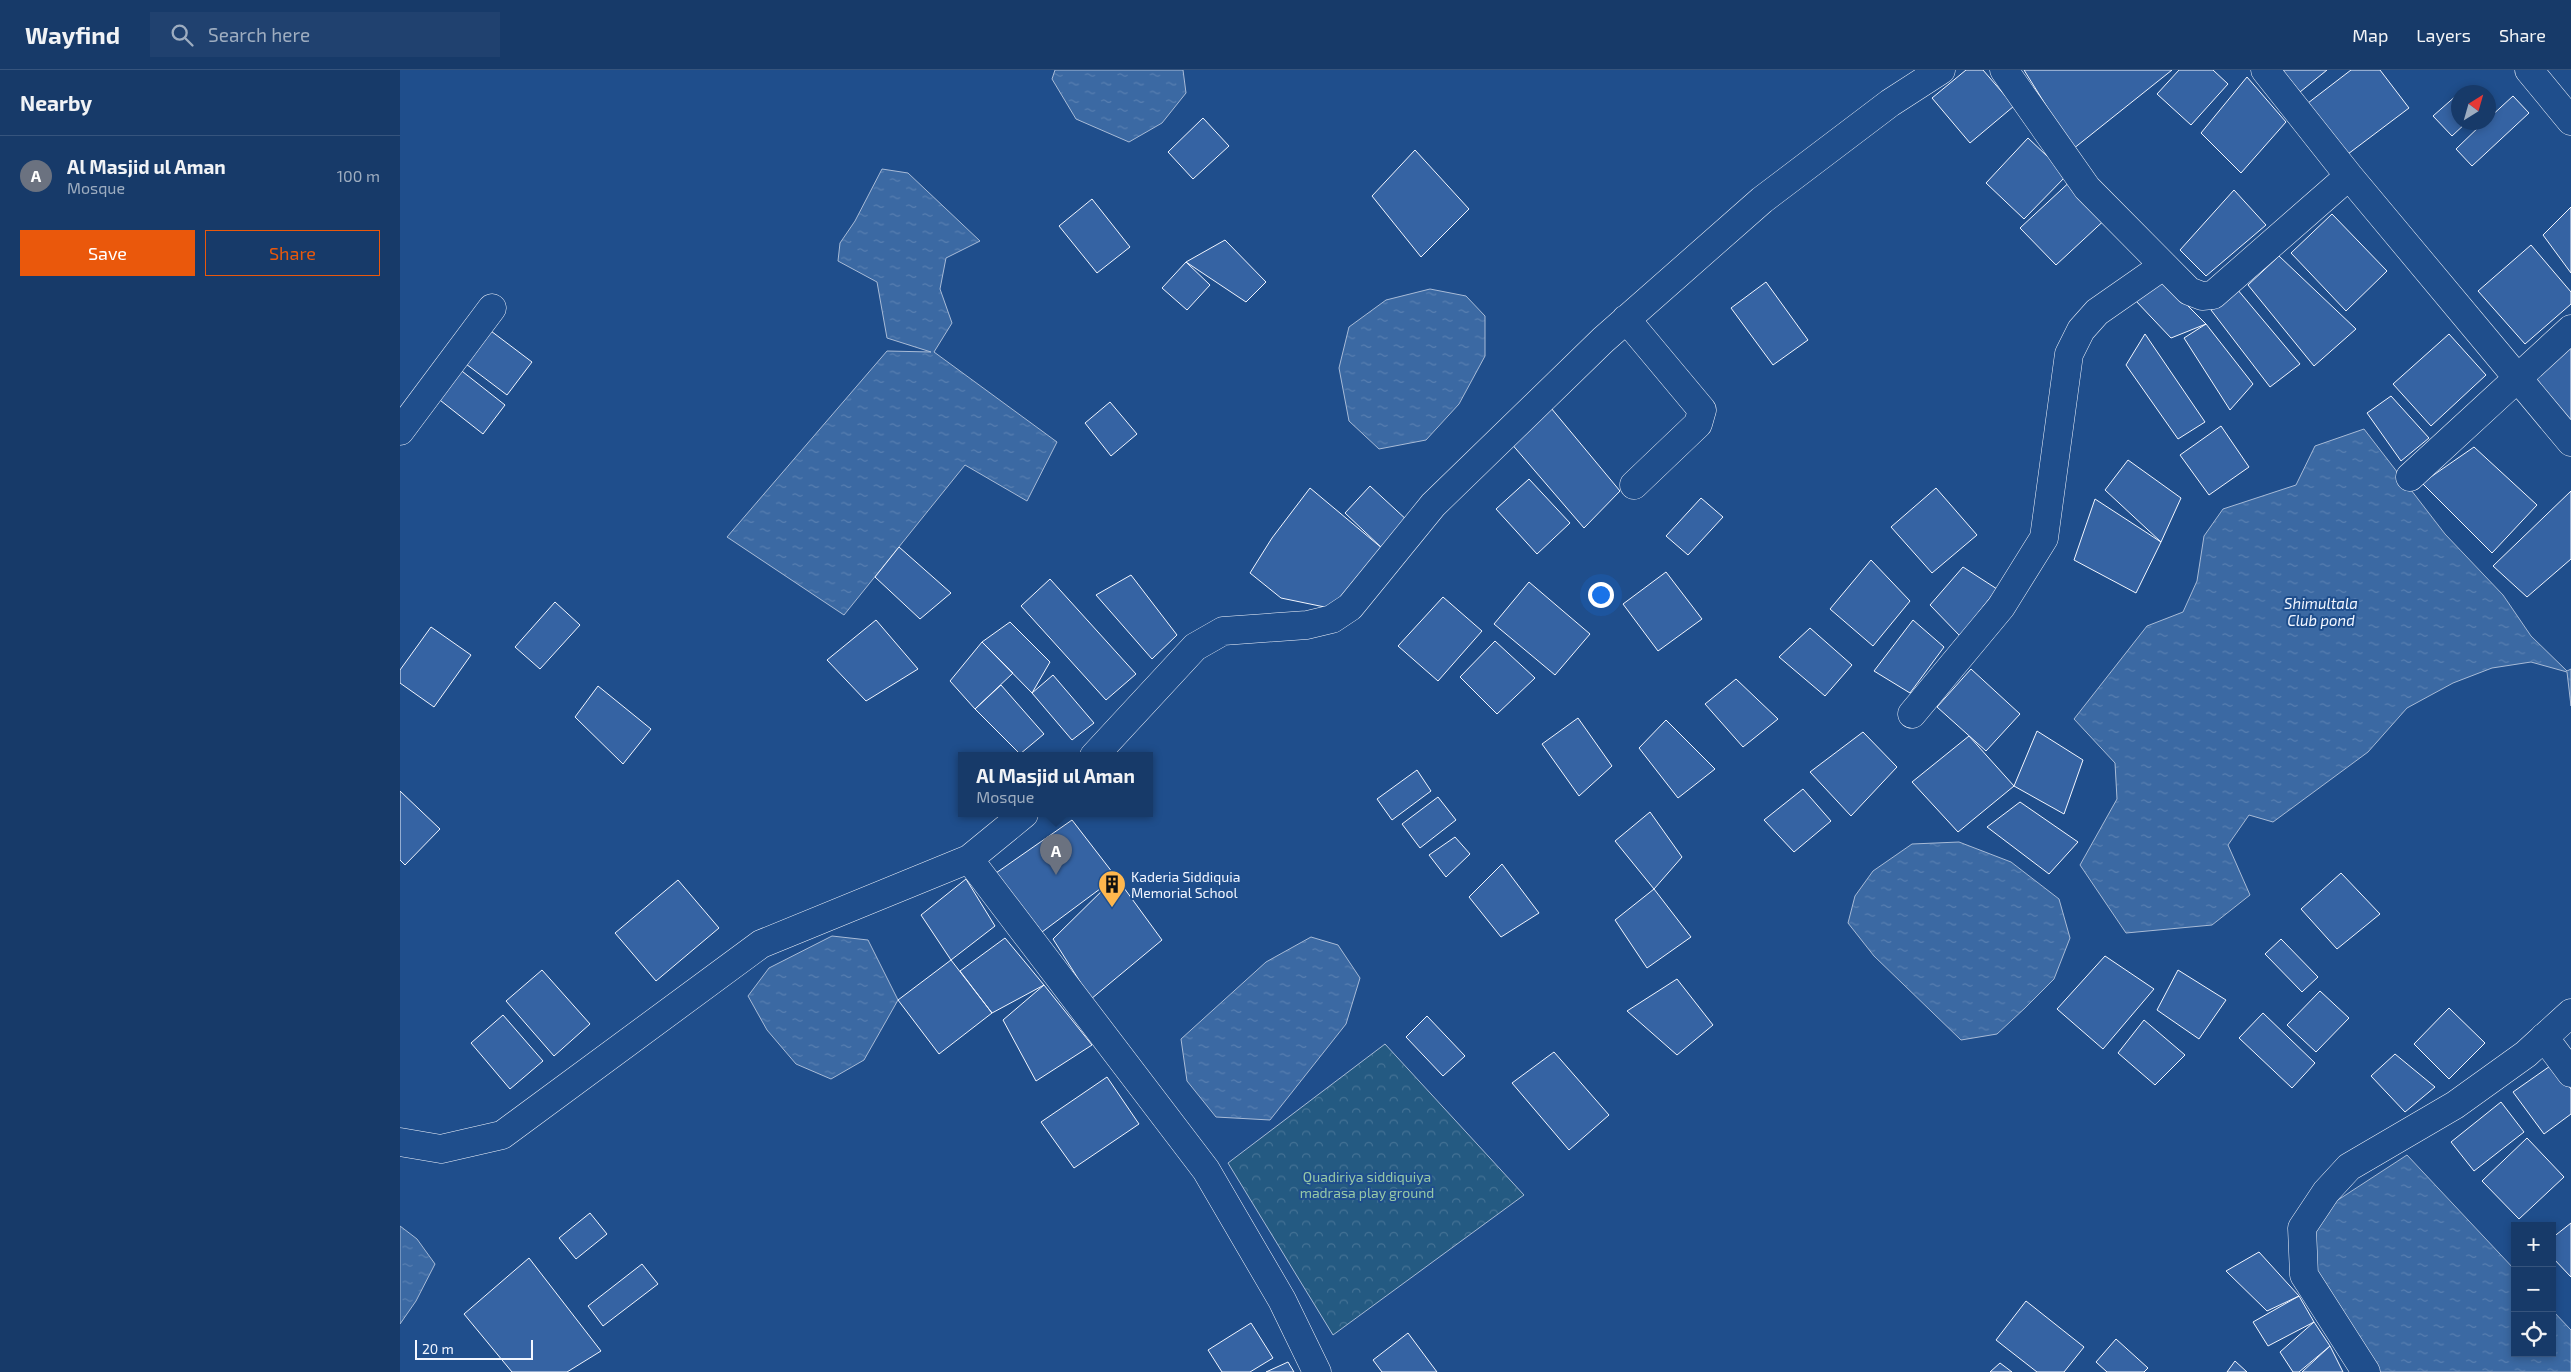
<!DOCTYPE html>
<html lang="en">
<head>
<meta charset="utf-8">
<style>
  :root { --surface:#173a69; --page:#20416f; --text:#f1f3f6; --muted:#9eadc0; --line:#36547d; --accent:#ea580c }
  body { margin:0; font-family:"Exo 2",sans-serif; background:var(--page); color:var(--text) }
  .controls { position:absolute; right:15px; bottom:15px; display:grid; overflow:hidden; border-radius:0px; box-shadow:0 2px 8px #0003 }
  .controls button { width:45px; height:45px; display:grid; place-items:center; padding:0; border:0; border-bottom:1px solid var(--line); background:var(--surface); color:var(--text); font:25px sans-serif }
  .compass { position:absolute; left:2051px; top:15px; width:45px; height:45px; border-radius:50%; background:var(--surface); box-shadow:0 2px 8px #0003; rotate:37deg }
  .scale { position:absolute; left:15px; bottom:12px; width:118px; box-sizing:border-box; padding-left:5px; border:2px solid #f2f6ff; border-top:0; font-size:14px; line-height:18px; white-space:nowrap; color:#f2f6ff; -webkit-text-stroke:4px #1f4e8c; paint-order:stroke }
  .you { position:absolute; left:1200px; top:524px; width:18px; height:18px; margin:-12px; border:4px solid #fff; border-radius:50%; background:#1a73e8; box-shadow:0 0 0 8px #1a73e833 }
  .badge { display:grid; place-items:center; width:32px; height:32px; border-radius:50%; background:var(--accent); color:#fff; font-size:16px; font-weight:700 }
  .pin { position:absolute; translate:-50% -41px; filter:drop-shadow(0 1px 2px #0008) }
  .pin::after { content:''; position:absolute; top:26px; width:18px; height:15px; background:inherit; clip-path:polygon(0 0,100% 0,50% 100%) }
  .popup { position:absolute; left:558px; top:682px; width:195px; height:65px; box-sizing:border-box; display:grid; place-content:center; border-radius:0px; background:var(--surface); filter:drop-shadow(0 1px 4px #0005); font-size:16px; white-space:nowrap; color:var(--muted) }
  .popup b { font-size:19px; color:var(--text) }
  .popup::after { content:''; position:absolute; left:50%; top:100%; margin-left:-10px; border:10px solid transparent; border-top-color:var(--surface) }
  .list { margin:0; padding:0; list-style:none }
  h2 { display:flex; justify-content:space-between; align-items:center; height:65px; margin:0; padding:0 20px; font-size:21px }
  h2 small { font-size:16px; font-weight:400; color:var(--muted) }
  .list li { display:grid; grid-template-columns:32px 1fr auto; gap:15px; align-items:center; box-sizing:border-box; height:80px; padding:0 20px; border-top:1px solid var(--line) }
  .list b { display:block; font-size:19px; white-space:nowrap }
  .list p { margin:0; font-size:16px; white-space:nowrap; color:var(--muted) }
  .list em { font-size:16px; font-style:normal; color:var(--muted) }
  .actions { display:flex; gap:10px; padding:15px 20px }
  .actions a { flex:1; padding:11px 0; border:1px solid var(--accent); border-radius:0px; text-align:center; font-size:18px; color:var(--accent) }
  .actions .main { background:var(--accent); color:#fff }
  .icon { flex:none; width:28px; height:28px; fill:none; stroke:currentColor; stroke-width:2; stroke-linecap:round; stroke-linejoin:round }
  .map { position:relative; flex:none; width:2171px; height:1302px; overflow:hidden }
  header { display:flex; align-items:center; gap:30px; box-sizing:border-box; height:70px; padding:0 25px; background:var(--surface); border-bottom:1px solid var(--line) }
  header strong { font-size:24px }
  nav { display:flex; gap:28px; margin-inline-start:auto; font-size:18px }
  .search { width:350px; height:45px; background:var(--page); display:flex; align-items:center; gap:12px; box-sizing:border-box; padding:0 18px; border-radius:0px; color:var(--muted); font-size:19px }
  main { display:flex }
  aside { flex:1; background:var(--surface) }
  .map>svg:first-child { display:block }
</style>
</head>
<body>
<header>
<strong>Wayfind</strong>
<div class="search"><svg class="icon" aria-label="search" viewBox="0 0 24 24"><circle cx="10" cy="10" r="6"/><path d="M15 15l6 6"/></svg>Search here</div>
<nav><a>Map</a><a>Layers</a><a>Share</a></nav>
</header>
<main>
<aside>
<h2>Nearby<small></small></h2>
<ul class="list">
<li><span class="badge" style="background:#6b7280">A</span><div><b>Al Masjid ul Aman</b><p>Mosque</p></div><em>100 m</em></li>
</ul>
<div class="actions"><a class="main">Save</a><a>Share</a></div>
</aside>
<div class="map">
<svg width="2171" height="1302" viewBox="0 0 2171 1302">
  <defs>
    <pattern id="park-crowns" width="20" height="18" patternUnits="userSpaceOnUse" patternTransform="scale(1.25)"><rect width="20" height="18" fill="#245a82"/><path d="M2 6a3 3 0 1 1 6 0M12 15a3 3 0 1 1 6 0" fill="none" stroke="#447295"/></pattern>
    <pattern id="water-ripples" width="26" height="14" patternUnits="userSpaceOnUse" patternTransform="scale(1.25)"><rect width="26" height="14" fill="#3b69a3"/><path d="M2 4q2-2 4 0t4 0M15 11q2-2 4 0t4 0" fill="none" stroke="#587fb1"/></pattern>
  </defs>
  <rect width="100%" height="100%" fill="#1f4e8c"/>
  <path fill="url(#park-crowns)" stroke="#a8bbd7" d="M 985,974 L 1124,1125 L 933,1265 L 828,1093 Z"/>
  <path fill="url(#water-ripples)" stroke="#a8bbd7" d="M 655,0 L 783,0 L 786,23 L 762,53 L 729,72 L 676,49 L 652,9 Z
    M 482,99 L 508,103 L 580,171 L 546,188 L 540,219 L 552,253 L 534,282 L 657,372 L 627,431 L 565,395 L 444,545 L 327,467 L 487,281 L 531,282 L 487,268 L 477,212 L 438,191 L 440,173 L 455,151 Z
    M 1030,219 L 1066,226 L 1085,246 L 1085,286 L 1059,334 L 1026,370 L 979,379 L 949,351 L 939,298 L 949,257 L 986,230 Z
    M 1964,359 L 2045,464 L 2103,525 L 2131,566 L 2167,601 L 2171,599 L 2171,636 L 2167,602 L 2131,592 L 2092,598 L 2053,613 L 2007,638 L 1968,682 L 1873,752 L 1849,745 L 1828,775 L 1850,825 L 1812,855 L 1726,863 L 1680,795 L 1717,729 L 1715,693 L 1674,649 L 1747,556 L 1783,542 L 1797,511 L 1804,466 L 1823,439 L 1896,415 L 1915,376 Z
    M 1559,772 L 1611,792 L 1659,829 L 1670,868 L 1654,909 L 1625,938 L 1597,964 L 1561,970 L 1474,886 L 1448,853 L 1455,826 L 1473,801 L 1512,774 Z
    M 432,866 L 468,870 L 498,930 L 464,990 L 431,1009 L 396,994 L 367,960 L 348,926 L 369,898 Z
    M 911,867 L 938,875 L 960,908 L 946,954 L 870,1050 L 816,1047 L 787,1011 L 781,969 L 866,892 Z
    M 2007,1085 L 2115,1200 L 2115,1283 L 2152,1283 L 2152,1240 L 2171,1260 L 2171,1302 L 1978,1302 L 1902,1184 L 1924,1139 Z
    M 0,1156 L 17,1169 L 35,1194 L 16,1231 L 0,1254 Z"/>
  <path fill="#3563a3" stroke="#f2f6ff" d="M 1566,0 L 1583,0 L 1614,36 L 1570,73 L 1532,28 Z
    M 1624,0 L 1772,0 L 1673,79 Z
    M 1779,0 L 1813,0 L 1828,14 L 1791,55 L 1757,24 Z
    M 1882,0 L 1927,0 L 1900,22 Z
    M 1951,0 L 1980,0 L 2009,38 L 1948,84 L 1908,33 Z
    M 1847,7 L 1886,52 L 1841,103 L 1801,63 Z
    M 2068,17 L 2072,22 L 2061,22 Z
    M 2058,24 L 2058,52 L 2067,52 L 2052,66 L 2033,46 Z
    M 2113,26 L 2129,43 L 2072,96 L 2056,79 L 2084,52 L 2088,52 L 2088,49 Z
    M 803,48 L 829,76 L 793,109 L 768,82 Z
    M 1628,68 L 1667,105 L 1624,149 L 1586,113 Z
    M 1015,80 L 1069,139 L 1021,187 L 972,126 Z
    M 1675,107 L 1710,145 L 1656,195 L 1620,158 Z
    M 1834,120 L 1866,155 L 1806,206 L 1780,180 Z
    M 692,129 L 730,177 L 697,203 L 659,156 Z
    M 2171,137 L 2171,203 L 2143,165 Z
    M 1932,144 L 1987,201 L 1946,241 L 1891,183 Z
    M 825,170 L 866,212 L 846,232 L 786,192 Z
    M 2131,175 L 2171,222 L 2171,234 L 2125,274 L 2078,221 Z
    M 1879,186 L 1956,259 L 1914,296 L 1848,215 Z
    M 786,192 L 810,215 L 787,240 L 762,218 Z
    M 1762,210 L 1806,254 L 1771,268 L 1735,230 Z
    M 1366,212 L 1408,270 L 1373,295 L 1331,238 Z
    M 1837,219 L 1900,294 L 1870,317 L 1811,240 Z
    M 1806,254 L 1853,314 L 1830,340 L 1784,268 Z
    M 87,258 L 132,292 L 107,325 L 62,291 Z
    M 1745,264 L 1805,352 L 1778,369 L 1726,295 Z
    M 2049,264 L 2086,305 L 2031,356 L 1993,314 Z
    M 2171,275 L 2171,354 L 2132,311 Z
    M 58,298 L 105,335 L 83,364 L 36,327 Z
    M 1991,326 L 2029,368 L 2001,391 L 1967,343 Z
    M 710,332 L 737,364 L 711,386 L 685,353 Z
    M 1151,338 L 1220,421 L 1184,458 L 1104,365 Z
    M 1821,356 L 1849,397 L 1809,425 L 1780,385 Z
    M 2074,377 L 2137,435 L 2092,483 L 2022,413 Z
    M 1728,390 L 1781,428 L 1761,472 L 1705,420 Z
    M 1129,409 L 1170,453 L 1137,484 L 1096,439 Z
    M 970,416 L 1009,452 L 983,479 L 945,443 Z
    M 910,418 L 983,479 L 944,541 L 881,528 L 850,503 L 872,468 Z
    M 1536,418 L 1577,465 L 1532,503 L 1491,457 Z
    M 2171,421 L 2171,489 L 2127,527 L 2093,496 Z
    M 1301,428 L 1323,447 L 1288,485 L 1266,466 Z
    M 1695,429 L 1761,472 L 1736,523 L 1674,490 Z
    M 499,477 L 551,523 L 520,549 L 475,507 Z
    M 1471,490 L 1510,531 L 1473,576 L 1430,539 Z
    M 1563,497 L 1597,519 L 1560,566 L 1530,535 Z
    M 1266,502 L 1302,549 L 1258,581 L 1223,534 Z
    M 731,505 L 777,565 L 752,589 L 696,525 Z
    M 650,509 L 736,604 L 706,630 L 621,536 Z
    M 1129,512 L 1190,564 L 1155,605 L 1094,554 Z
    M 1043,527 L 1082,561 L 1038,611 L 998,576 Z
    M 155,532 L 180,555 L 140,599 L 115,577 Z
    M 476,550 L 518,599 L 466,631 L 427,590 Z
    M 1513,550 L 1544,577 L 1510,623 L 1474,601 Z
    M 610,552 L 650,592 L 632,623 L 582,572 Z
    M 31,557 L 71,585 L 34,637 L 0,613 L 0,600 Z
    M 1410,558 L 1452,595 L 1425,626 L 1379,587 Z
    M 1095,571 L 1135,608 L 1097,644 L 1060,607 Z
    M 582,572 L 613,603 L 575,639 L 550,611 Z
    M 1571,599 L 1620,644 L 1586,681 L 1537,637 Z
    M 653,605 L 694,653 L 672,670 L 632,623 Z
    M 1336,609 L 1378,649 L 1343,677 L 1305,634 Z
    M 601,615 L 644,664 L 620,684 L 575,639 Z
    M 198,616 L 251,659 L 223,694 L 175,647 Z
    M 1178,648 L 1212,696 L 1179,726 L 1142,674 Z
    M 1266,650 L 1315,699 L 1278,728 L 1239,678 Z
    M 1637,661 L 1683,690 L 1664,744 L 1614,716 Z
    M 1463,662 L 1497,697 L 1451,746 L 1410,702 Z
    M 1569,666 L 1614,716 L 1558,762 L 1512,712 Z
    M 1017,700 L 1031,721 L 992,750 L 977,729 Z
    M 1403,719 L 1431,751 L 1394,782 L 1364,750 Z
    M 0,721 L 40,759 L 5,795 L 0,790 Z
    M 1038,727 L 1056,750 L 1020,778 L 1002,754 Z
    M 1620,732 L 1678,772 L 1649,804 L 1587,757 Z
    M 1250,742 L 1282,787 L 1254,819 L 1215,771 Z
    M 672,750 L 716,807 L 642,862 L 596,803 Z
    M 1055,767 L 1070,784 L 1046,807 L 1029,785 Z
    M 1102,794 L 1139,843 L 1101,867 L 1069,827 Z
    M 1941,803 L 1980,844 L 1937,879 L 1901,839 Z
    M 716,807 L 762,870 L 691,929 L 653,869 Z
    M 566,809 L 595,856 L 551,890 L 521,845 Z
    M 278,810 L 319,858 L 256,911 L 215,863 Z
    M 1254,819 L 1291,867 L 1247,898 L 1215,850 Z
    M 605,868 L 644,915 L 592,943 L 560,901 Z
    M 1881,869 L 1918,907 L 1902,922 L 1865,884 Z
    M 1705,886 L 1754,919 L 1703,979 L 1657,939 Z
    M 551,890 L 592,943 L 539,984 L 498,930 Z
    M 142,900 L 190,954 L 154,986 L 106,931 Z
    M 1778,900 L 1826,930 L 1799,969 L 1757,940 Z
    M 1277,909 L 1313,955 L 1277,985 L 1227,941 Z
    M 644,915 L 692,975 L 636,1011 L 603,950 Z
    M 1920,921 L 1949,948 L 1916,982 L 1887,955 Z
    M 2049,938 L 2085,973 L 2049,1009 L 2014,974 Z
    M 1863,943 L 1915,993 L 1892,1018 L 1839,968 Z
    M 103,945 L 143,991 L 110,1019 L 71,973 Z
    M 1027,946 L 1065,986 L 1043,1006 L 1006,967 Z
    M 1744,950 L 1785,985 L 1755,1015 L 1718,983 Z
    M 1154,982 L 1209,1045 L 1169,1080 L 1112,1013 Z
    M 1995,984 L 2035,1017 L 2005,1042 L 1971,1006 Z
    M 2153,994 L 2171,1019 L 2171,1044 L 2144,1064 L 2113,1022 Z
    M 707,1007 L 739,1054 L 674,1098 L 641,1052 Z
    M 2101,1032 L 2124,1062 L 2074,1101 L 2051,1072 Z
    M 2127,1068 L 2164,1107 L 2119,1149 L 2082,1111 Z
    M 190,1143 L 207,1164 L 176,1189 L 159,1168 Z
    M 2171,1153 L 2171,1207 L 2152,1187 L 2152,1168 Z
    M 1859,1182 L 1899,1226 L 1867,1241 L 1826,1201 Z
    M 129,1188 L 201,1281 L 167,1302 L 112,1302 L 64,1244 Z
    M 242,1194 L 258,1214 L 203,1256 L 188,1236 Z
    M 1899,1226 L 1914,1252 L 1868,1276 L 1853,1252 Z
    M 1626,1231 L 1684,1277 L 1664,1302 L 1637,1302 L 1596,1270 Z
    M 1914,1252 L 1930,1276 L 1899,1302 L 1893,1302 L 1880,1282 Z
    M 851,1253 L 873,1288 L 850,1302 L 822,1302 L 808,1280 Z
    M 1008,1263 L 1037,1302 L 982,1302 L 973,1290 Z
    M 1716,1269 L 1748,1298 L 1744,1302 L 1707,1302 L 1696,1292 Z
    M 1930,1276 L 1943,1302 L 1902,1302 Z
    M 1835,1291 L 1847,1302 L 1827,1302 Z
    M 888,1292 L 894,1302 L 866,1302 Z
    M 1600,1293 L 1612,1302 L 1590,1302 Z"/>
  <g fill="none" stroke-linecap="round" stroke-linejoin="round">
    <g stroke="#f2f6ff" stroke-width="29">
      <path id="minor" d="M 1604,0 L 1687,118 L 1789,221 L 1802,226 L 1813,225 L 1949,106
        M 1865,0 L 1949,106 L 2171,372
        M 2129,0 L 2171,51
        M 1226,249 L 1302,340 L 1298,354 L 1234,415
        M 0,361 L 92,238
        M 2010,407 L 2171,259
        M 1512,644 L 1601,537 L 1644,468 L 1669,284 L 1681,260 L 1697,242 L 1763,196
        M 694,686 L 795,577 L 823,561 L 907,555 L 932,549 L 950,537 L 1033,435 L 1203,270 L 1362,130 L 1490,33 L 1541,0
        M 569,789 L 806,1100 L 882,1230 L 917,1302
        M 2144,967 L 2171,1003
        M 0,1072 L 41,1079 L 102,1065 L 361,874 L 569,789 L 624,744
        M 1966,1302 L 1904,1205 L 1902,1158 L 1926,1122 L 1949,1097 L 2055,1035 L 2126,984 L 2171,943"/>
    </g>
    <use href="#minor" stroke="#1f4e8c" stroke-width="28"/>
  </g>
  <defs>
    <g id="building-pin" transform="scale(1.4375)"><path d="M0 17L-7.5 6A9.5 9.5 0 1 1 7.5 6Z" fill="#ffb74d" stroke="#1f4e8c"/><path d="M-4-6H4V6H1V3H-1V6H-4ZM-2.5-4.3h1.7v1.8h-1.7ZM.8-4.3h1.7v1.8H.8ZM-2.5-1h1.7V.8h-1.7ZM.8-1h1.7V.8H.8Z" fill="#111"/></g>
  </defs>
  <g fill-rule="evenodd">
    <use href="#building-pin" x="712" y="814"/>
  </g>
  <g text-anchor="middle" dominant-baseline="central" stroke-width="4" stroke-linejoin="round" paint-order="stroke">
    <g font-size="14" fill="#f2f6ff" stroke="#1f4e8c" text-anchor="start">
      <text x="731" y="806">Kaderia Siddiquia<tspan x="731" dy="16">Memorial School</tspan></text>
    </g>
    <g font-size="14" fill="#97c8a6" stroke="#1f4e8c">
      <text x="967" y="1106">Quadiriya siddiquiya<tspan x="967" dy="16">madrasa play ground</tspan></text>
    </g>
    <g font-size="15" font-style="italic" fill="#f2f6ff" stroke="#1f4e8c">
      <text x="1921" y="533">Shimultala<tspan x="1921" dy="17">Club pond</tspan></text>
    </g>
  </g>
</svg>
<div class="controls">
<button>+</button>
<button>−</button>
<button><svg class="icon" aria-label="locate" viewBox="0 0 24 24"><circle cx="12" cy="12" r="6"/><path d="M12 2v4M12 18v4M2 12h4M18 12h4"/></svg></button>
</div>
<svg class="compass" viewBox="-18 -18 36 36"><path d="M0-13l5 13h-10z" fill="#e53935"/><path d="M0 13l5-13h-10z" fill="#9eadc0"/></svg>
<div class="scale">20 m</div>
<div class="you"></div>
<div class="pin badge" style="left:656px;top:805px;background:#6b7280">A</div>
<div class="popup"><b>Al Masjid ul Aman</b>Mosque</div>
</div>
</main>
</body>
</html>
